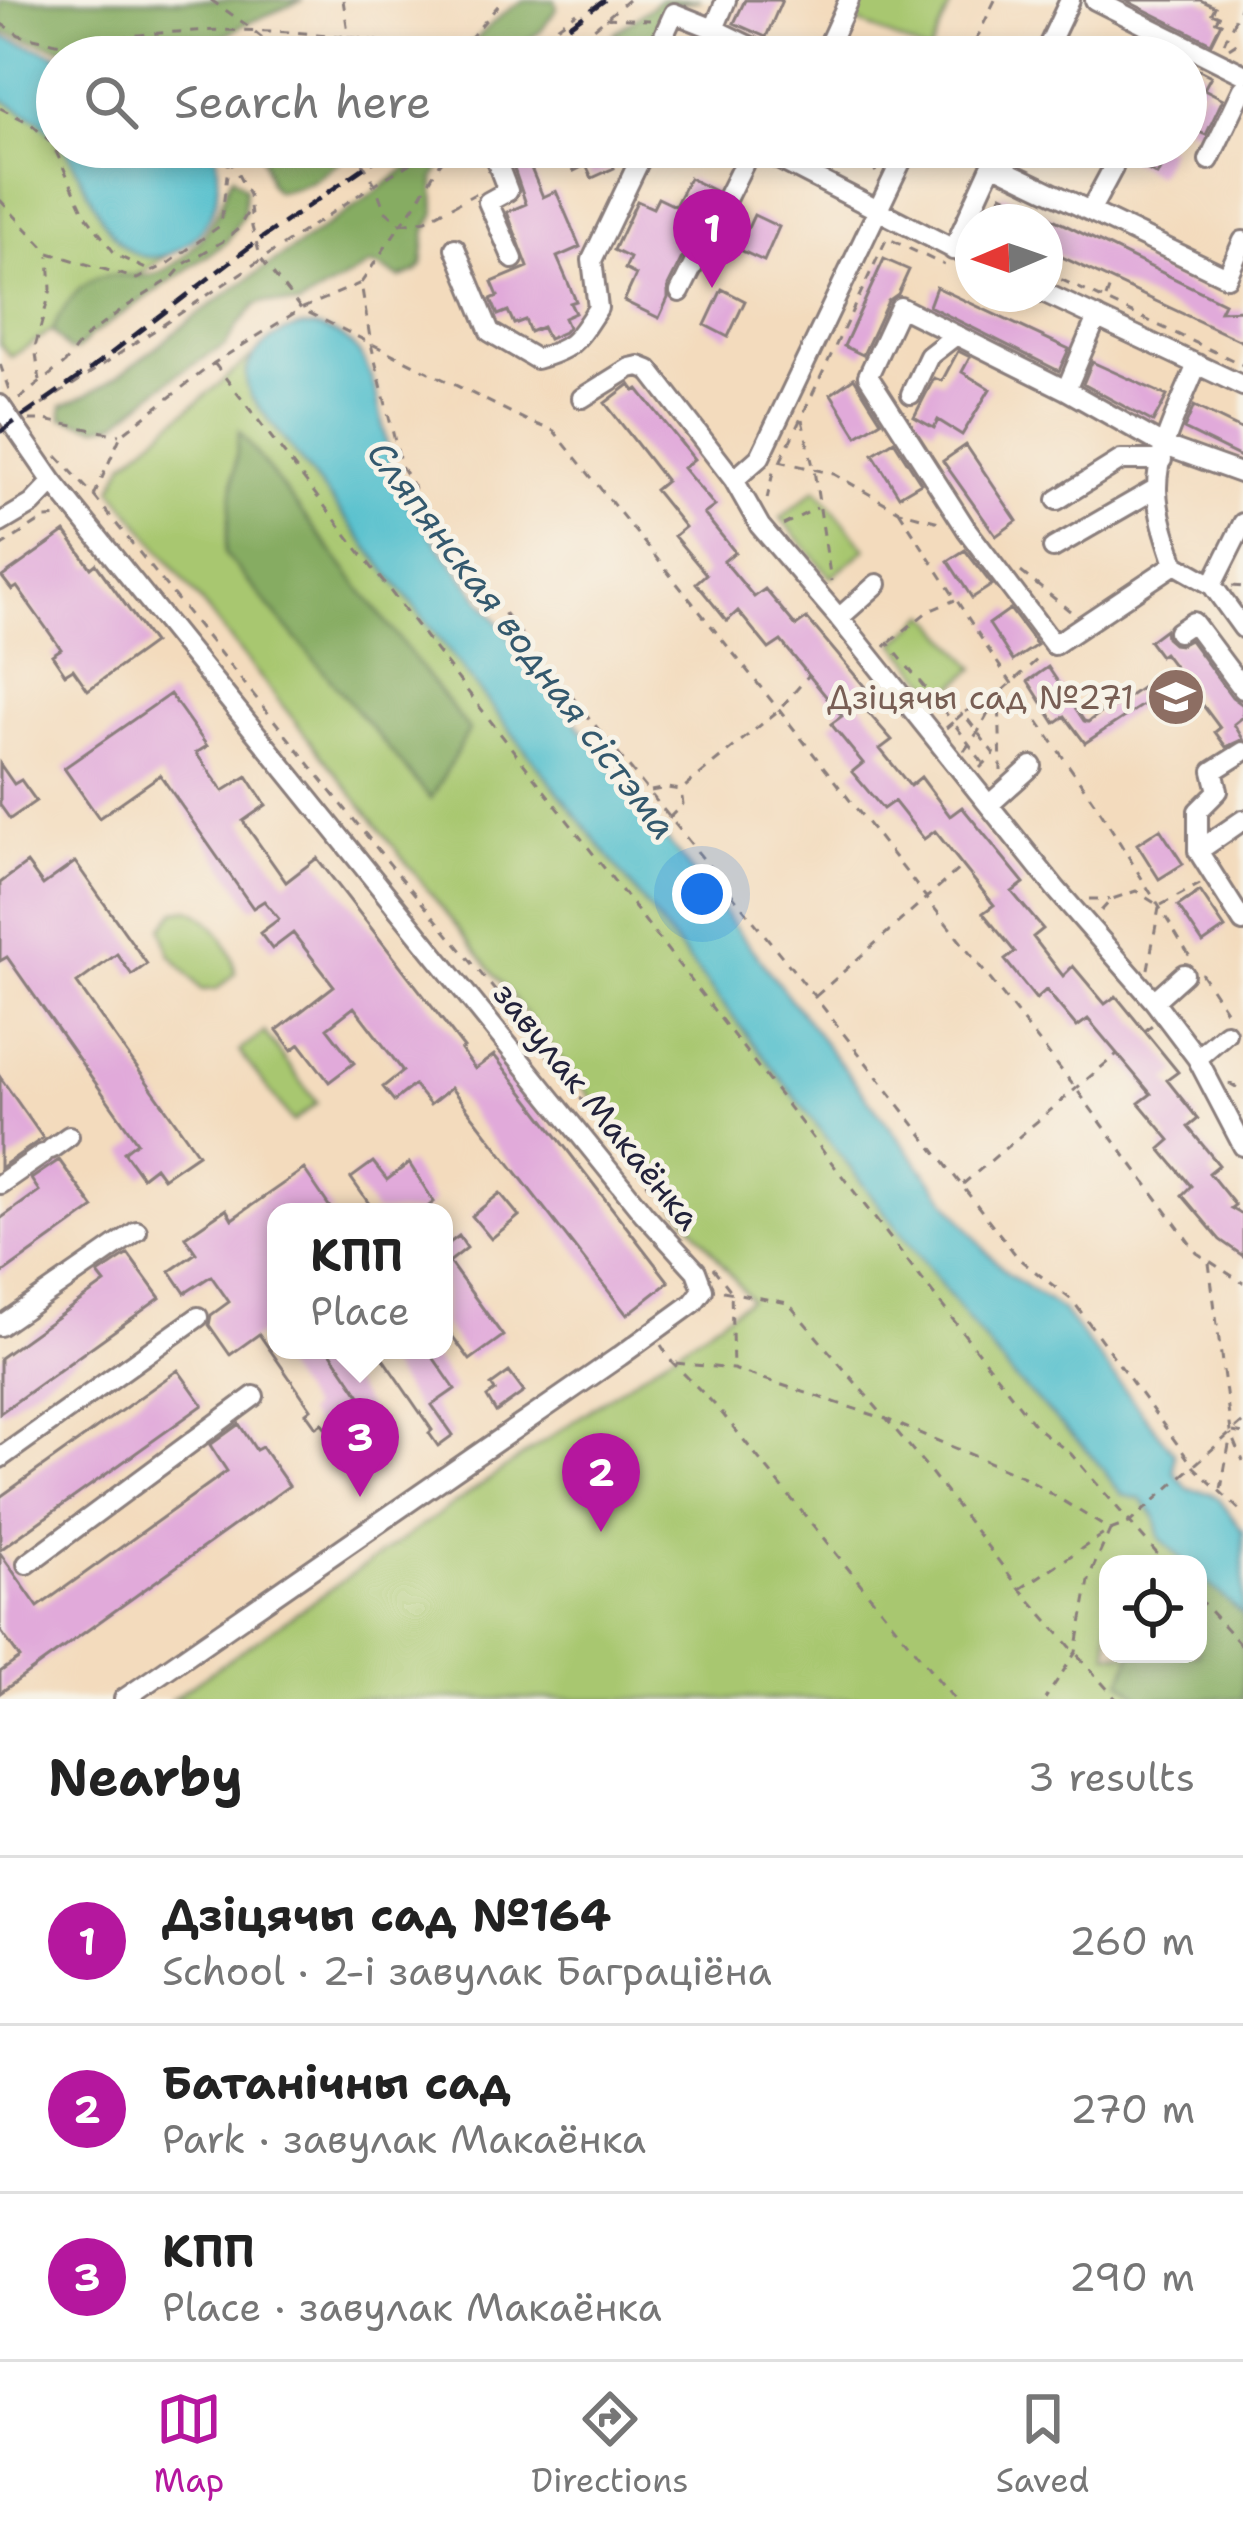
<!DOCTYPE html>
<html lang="en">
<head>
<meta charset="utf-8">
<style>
  :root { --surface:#fff; --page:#f2f2f2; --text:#222; --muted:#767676; --line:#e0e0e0; --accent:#b5179e }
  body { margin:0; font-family:"Shantell Sans",sans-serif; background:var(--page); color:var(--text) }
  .controls { position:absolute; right:36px; bottom:36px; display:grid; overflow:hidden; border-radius:24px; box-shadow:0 6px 18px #0003 }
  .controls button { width:108px; height:108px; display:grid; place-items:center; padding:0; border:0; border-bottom:3px solid var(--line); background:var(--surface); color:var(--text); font:60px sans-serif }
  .compass { position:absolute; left:955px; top:204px; width:108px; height:108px; border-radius:50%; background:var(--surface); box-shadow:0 6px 18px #0003; rotate:268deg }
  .you { position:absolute; left:702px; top:894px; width:42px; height:42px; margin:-30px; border:9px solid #fff; border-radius:50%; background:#1a73e8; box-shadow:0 0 0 18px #1a73e833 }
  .badge { display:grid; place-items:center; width:78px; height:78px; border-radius:50%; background:var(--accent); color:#fff; font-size:39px; font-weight:700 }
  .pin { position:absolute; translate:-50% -99px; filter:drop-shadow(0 3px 6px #0008) }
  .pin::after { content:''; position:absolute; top:63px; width:42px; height:36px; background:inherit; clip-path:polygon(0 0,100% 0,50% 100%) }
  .popup { position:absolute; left:267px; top:1203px; width:186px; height:156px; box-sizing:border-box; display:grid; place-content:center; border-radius:24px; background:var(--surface); filter:drop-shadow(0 3px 9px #0005); font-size:39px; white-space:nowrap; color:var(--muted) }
  .popup b { font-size:45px; color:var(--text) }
  .popup::after { content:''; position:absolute; left:50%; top:100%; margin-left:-24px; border:24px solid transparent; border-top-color:var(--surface) }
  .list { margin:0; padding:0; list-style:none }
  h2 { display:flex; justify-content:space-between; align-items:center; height:156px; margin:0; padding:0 48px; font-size:51px }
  h2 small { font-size:39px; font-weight:400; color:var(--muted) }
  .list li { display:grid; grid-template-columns:78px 1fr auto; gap:36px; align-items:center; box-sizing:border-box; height:168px; padding:0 48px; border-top:3px solid var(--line) }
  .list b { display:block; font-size:45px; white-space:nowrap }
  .list p { margin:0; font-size:39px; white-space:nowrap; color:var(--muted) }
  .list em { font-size:39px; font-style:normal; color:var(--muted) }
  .icon { flex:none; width:66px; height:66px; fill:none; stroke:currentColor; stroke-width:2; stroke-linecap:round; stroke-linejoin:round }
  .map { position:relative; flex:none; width:1243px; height:1699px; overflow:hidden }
  .search { position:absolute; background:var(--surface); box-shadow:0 6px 18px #0003; left:36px; right:36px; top:36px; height:132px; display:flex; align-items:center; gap:30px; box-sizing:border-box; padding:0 42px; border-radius:66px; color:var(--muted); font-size:45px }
  .sheet { height:660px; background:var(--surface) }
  nav { display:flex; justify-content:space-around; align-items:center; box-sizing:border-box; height:168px; border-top:3px solid var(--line); background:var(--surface); font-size:33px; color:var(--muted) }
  nav a { display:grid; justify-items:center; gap:6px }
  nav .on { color:var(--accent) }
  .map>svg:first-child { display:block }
</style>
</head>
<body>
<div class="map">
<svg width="1243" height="1699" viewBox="0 0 1243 1699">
  <rect width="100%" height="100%" fill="#f7f3e8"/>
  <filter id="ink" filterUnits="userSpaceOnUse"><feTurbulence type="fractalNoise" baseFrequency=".00833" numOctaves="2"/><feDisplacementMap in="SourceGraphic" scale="24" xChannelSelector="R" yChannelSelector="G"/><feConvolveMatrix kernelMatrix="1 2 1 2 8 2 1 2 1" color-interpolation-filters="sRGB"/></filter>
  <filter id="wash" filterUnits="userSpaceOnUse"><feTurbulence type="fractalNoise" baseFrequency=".004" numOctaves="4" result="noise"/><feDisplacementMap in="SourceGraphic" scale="48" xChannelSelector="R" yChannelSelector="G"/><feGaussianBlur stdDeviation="2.7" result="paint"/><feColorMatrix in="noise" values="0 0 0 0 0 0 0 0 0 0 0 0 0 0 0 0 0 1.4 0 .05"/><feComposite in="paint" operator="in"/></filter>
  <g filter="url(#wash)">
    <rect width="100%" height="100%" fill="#f3dbbd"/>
    <path fill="#a8c76f" stroke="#657455" stroke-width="3" d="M 863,0 L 953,0 L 929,54 L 854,20 Z
      M 0,98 L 38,120 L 57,138 L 57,147 L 64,147 L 70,156 L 118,239 C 132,253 149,259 168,255 L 11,357 L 0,344 Z
      M 255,354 C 243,370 245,381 252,398 L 1012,1376 L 1091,1454 L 1122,1495 L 1141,1499 L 1155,1516 L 1160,1538 L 1187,1564 L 1108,1564 L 1108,1654 L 1198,1654 L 1198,1574 L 1243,1615 L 1243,1699 L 172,1699 L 750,1299 L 112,489 L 125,462 Z
      M 816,489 L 866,549 L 831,578 L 781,518 Z
      M 928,614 L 975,668 L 942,697 L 895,643 Z
      M 189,909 C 212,917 234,949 235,973 L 217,989 L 202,990 L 170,954 L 162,928 L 176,911 Z
      M 264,1032 L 317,1103 L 293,1122 L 239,1051 Z"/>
    <path fill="#86ac62" stroke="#54674e" stroke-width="3" d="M 0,0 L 303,0 L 243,25 L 189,57 L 94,57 L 4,33 L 0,30 Z
      M 525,0 L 555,0 L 557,8 L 541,31 L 503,57 L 460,57 C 479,36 499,13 525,0 Z
      M 659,0 L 701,0 C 645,5 673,25 644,57 L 625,57 L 617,50 L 614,34 C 629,21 643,15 659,0 Z
      M 259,147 C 266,147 276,146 282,147 C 294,150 296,157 310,150 L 310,147 L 356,147 C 330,168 311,190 276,191 L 270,184 Z
      M 433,147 L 450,147 L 434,179 L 435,214 L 426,230 L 422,265 L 416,272 L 400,278 L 378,266 L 370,265 L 299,305 L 264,302 L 256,305 L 238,325 L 226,345 L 179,373 L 116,423 L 98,427 L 62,418 L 62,406 C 120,384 163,338 214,303 C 287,251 364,205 433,147 Z
      M 233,176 L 245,188 L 244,213 L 226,243 L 90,336 L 77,350 L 69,350 L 52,331 C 63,307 82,275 112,275 C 133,275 148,280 168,268 C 188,256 208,233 218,211 C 224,199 225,187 233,176 Z
      M 239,431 L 469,730 L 431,799 L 225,554 Z
      M 1198,1574 L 1243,1615 L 1243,1699 L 1142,1699 L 1121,1681 L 1132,1654 L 1198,1654 Z"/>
    <path fill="#54c0cd" stroke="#3b7184" stroke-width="3" d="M 0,36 L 64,57 L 57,57 L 57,138 L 38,120 L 0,98 Z
      M 64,147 L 214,147 C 220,167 220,192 212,212 C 200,242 161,271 129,250 C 100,230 84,177 64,147 Z
      M 303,326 C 377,328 375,400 389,455 C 394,477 403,496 415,515 L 986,1251 L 1008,1274 L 1063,1311 L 1174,1453 L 1174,1472 L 1188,1489 L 1210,1493 L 1218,1498 L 1243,1531 L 1243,1615 L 1198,1574 L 1198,1564 L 1187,1564 L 1160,1538 L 1155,1516 L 1141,1499 L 1122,1495 L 1091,1454 L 1012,1376 L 252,398 C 232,361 270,334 303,326 Z"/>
    <g id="blocks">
      <path fill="#e1aada" d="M 745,0 L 782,0 L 766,37 L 734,23 Z
        M 1125,0 L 1200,0 L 1215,7 L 1212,13 L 1219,16 L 1216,21 L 1221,23 L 1211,43 Z
        M 1193,67 L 1211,76 L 1204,89 L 1223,99 L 1206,135 L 1186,126 L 1203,89 L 1187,81 Z
        M 549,147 L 630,147 L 609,156 L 614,168 L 592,178 L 586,165 L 574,171 L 568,159 L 557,164 Z
        M 1105,147 L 1171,147 L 1157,175 Z
        M 525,154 L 543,197 L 556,191 L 580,247 L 557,257 L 576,301 L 570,303 L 575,313 L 564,318 L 568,327 L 564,332 L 548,339 L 542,327 L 530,332 L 525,320 L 514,324 L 508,311 L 498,315 L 491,299 L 498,296 L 492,282 L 528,267 L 507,212 L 526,204 L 511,160 Z
        M 689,178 L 715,191 L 668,286 L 668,298 L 659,318 L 624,301 L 636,275 L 625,269 L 630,258 L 614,250 L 637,201 L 653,208 L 658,198 L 675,206 Z
        M 1002,194 L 1224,303 L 1220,311 L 1243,310 L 1243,342 L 1045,249 L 1045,222 L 988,222 Z
        M 754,215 L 779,227 L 764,261 L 738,249 Z
        M 884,259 L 909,270 L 898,294 L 888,301 L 863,355 L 844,346 Z
        M 936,287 L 1069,349 L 1059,371 L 929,306 Z
        M 722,289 L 745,301 L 728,337 L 705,325 Z
        M 958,351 L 970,357 L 962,372 L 990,389 L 962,435 L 938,420 L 934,428 L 914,417 L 934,378 L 942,381 Z
        M 1092,362 L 1167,396 L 1153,422 L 1083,384 Z
        M 854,378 L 881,421 L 857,436 L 831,394 Z
        M 630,384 L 635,391 L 638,389 L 694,459 L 683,468 L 715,506 L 704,514 L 735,552 L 724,561 L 754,597 L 765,589 L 796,626 L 807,618 L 870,693 L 859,702 L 892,740 L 880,749 L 910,786 L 921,777 L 950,816 L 962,807 L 1024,883 L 1012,892 L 1043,929 L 1033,937 L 1063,976 L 1073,966 L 1105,1004 L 1116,996 L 1178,1072 L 1167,1080 L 1198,1119 L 1188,1127 L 1219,1165 L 1209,1173 L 1235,1205 L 1231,1208 L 1243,1215 L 1243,1256 L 1220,1240 L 1182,1195 L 1191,1186 L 1160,1149 L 1170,1140 L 1139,1103 L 1151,1094 L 1088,1019 L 1077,1027 L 1046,990 L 1036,999 L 1005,960 L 1015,952 L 983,913 L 994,905 L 935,831 L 924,839 L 894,801 L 883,809 L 852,772 L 863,763 L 831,724 L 842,716 L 781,641 L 769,649 L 738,611 L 727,621 L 696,583 L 706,574 L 674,536 L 685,527 L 655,490 L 666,481 L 605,403 Z
        M 1194,406 L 1243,430 L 1243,458 L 1184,429 Z
        M 894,441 L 921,483 L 899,496 L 873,454 Z
        M 966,445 L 1017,521 L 996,536 L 943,461 Z
        M 65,532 L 91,568 L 96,564 L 153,643 L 88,690 L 73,669 L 65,674 L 52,655 L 61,649 L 17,587 L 12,590 L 2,577 Z
        M 965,550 L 992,585 L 972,598 L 948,561 Z
        M 1010,609 L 1037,645 L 1013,661 L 989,624 Z
        M 1165,629 L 1166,638 L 1173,644 L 1180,645 L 1190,640 L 1232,697 L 1243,705 L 1243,717 L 1234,724 L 1243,739 L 1226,747 L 1215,732 L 1220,728 L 1164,653 L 1160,656 L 1149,641 Z
        M 1048,667 L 1084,721 L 1088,722 L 1112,704 L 1114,707 L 1141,688 L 1150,700 L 1085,743 L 1065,716 L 1055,723 L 1028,681 Z
        M 170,694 L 207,746 L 196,753 L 223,791 L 247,776 L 266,805 L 243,821 L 286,882 L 317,858 L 464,1048 L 461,1050 L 475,1069 L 494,1055 L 669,1282 L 627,1315 L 451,1088 L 430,1105 L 414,1085 L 394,1101 L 383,1087 L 403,1071 L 354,1007 L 327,1028 L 354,1063 L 329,1082 L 300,1044 L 292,1050 L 277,1030 L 334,986 L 293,933 L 272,949 L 260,933 L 279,919 L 264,901 L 253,908 L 160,775 L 99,818 L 64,768 Z
        M 0,764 L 14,784 L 21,780 L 36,801 L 10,819 L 0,805 Z
        M 1160,829 L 1183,864 L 1159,879 L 1137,844 Z
        M 75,862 L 147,964 L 132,975 L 117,954 L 77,983 L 198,1154 L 163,1178 L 155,1167 L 142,1177 L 124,1152 L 137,1142 L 7,957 L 0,961 L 0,883 L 27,863 L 43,885 Z
        M 1200,891 L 1225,928 L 1203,943 L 1178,906 Z
        M 0,1077 L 43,1138 L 0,1168 Z
        M 59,1160 L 94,1208 L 0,1275 L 0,1219 L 39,1191 L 31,1179 Z
        M 373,1162 L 387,1180 L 409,1163 L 434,1202 L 421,1212 L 375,1212 L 351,1178 Z
        M 304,1169 L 333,1212 L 276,1212 L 276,1350 L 329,1350 L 386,1434 L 348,1460 L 322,1423 L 316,1427 L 306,1413 L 311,1409 L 259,1334 L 230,1355 L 209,1325 L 211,1315 L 229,1302 L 211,1276 L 185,1293 L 170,1271 L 196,1253 L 185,1237 L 226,1209 L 232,1219 Z
        M 500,1193 L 519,1216 L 491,1239 L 472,1216 Z
        M 459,1236 L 467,1248 L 449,1262 L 503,1336 L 470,1360 L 444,1325 L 444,1247 Z
        M 128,1254 L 160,1298 L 0,1413 L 0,1358 L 105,1283 L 98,1274 Z
        M 377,1350 L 428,1350 L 455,1389 L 432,1405 L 453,1435 L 438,1446 L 429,1433 L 432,1430 Z
        M 178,1370 L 203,1405 L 0,1550 L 0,1497 Z
        M 509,1372 L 524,1392 L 496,1412 L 487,1397 L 495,1391 L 491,1385 Z
        M 239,1424 L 256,1450 L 262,1447 L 289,1486 L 0,1693 L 0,1672 L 20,1658 L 0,1630 L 0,1553 L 38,1607 L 227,1471 L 210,1445 Z"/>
    </g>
  </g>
  <g filter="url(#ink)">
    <use href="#blocks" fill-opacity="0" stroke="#8a7e7c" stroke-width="3"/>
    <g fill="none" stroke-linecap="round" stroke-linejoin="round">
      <g stroke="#8a7e7c" stroke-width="24">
        <path id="minor" d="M 1095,0 L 1243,74
          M 714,29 L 726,0
          M 654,57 L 674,13 L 714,29 L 772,57
          M 823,57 L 849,0
          M 1043,57 L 1070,0
          M 491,147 L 508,191 L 488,202 L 513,259
          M 755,147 L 973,259
          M 1209,160 L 1243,89
          M 992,164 L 1227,277 L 1243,241
          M 1090,211 L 1113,168
          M 455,248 L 490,332 L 536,359 C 575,348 576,341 598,308 L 592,260 L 646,147
          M 953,250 L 1000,147
          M 680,292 L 752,147
          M 1045,293 L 1243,386
          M 1197,364 C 1182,403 1156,448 1157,490 C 1158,515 1167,540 1175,564 L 1212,585 L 1243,628
          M 1066,390 L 1097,317
          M 911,394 L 929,356 L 956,335
          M 582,398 L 630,368 L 639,366 L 649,370 L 734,480 L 760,526 L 839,618 L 1056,889 L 1154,1001 L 1197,1058 L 1243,1146
          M 0,405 L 53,482 L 644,1214 L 696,1271 L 703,1290 L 693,1303 L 620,1356 L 124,1699
          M 734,480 L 760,457 L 908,147
          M 1057,500 L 1121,460 L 1162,460
          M 0,523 L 32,504 L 53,482
          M 1053,548 L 1157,488
          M 1175,564 L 1054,645 L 967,530 L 868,376 L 900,307 L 1066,390 L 1165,446 L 1243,474
          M 1212,585 L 1243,523
          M 839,618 L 877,584
          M 1178,632 L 1193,622 L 1243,689
          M 990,804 L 1032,766
          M 1243,820 L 1198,851 L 1243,922
          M 1198,851 L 1198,811 L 1218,791 L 1213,771 L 1243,752
          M 1154,1001 L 1184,974
          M 1197,1058 L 1226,1033
          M 51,1149 L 69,1136
          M 0,1184 L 43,1154
          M 0,1326 L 137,1231
          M 0,1458 L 198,1317
          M 27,1564 L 254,1396"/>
      </g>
      <path stroke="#8a7e7c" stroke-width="3" stroke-dasharray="9 9" stroke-linecap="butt" d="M 211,0 L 248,26
        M 343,0 L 352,57
        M 606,18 L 650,20
        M 0,23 L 19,35 L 122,57
        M 255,32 L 286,57
        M 1224,43 L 1243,1
        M 65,45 C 197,22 324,26 455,56 L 503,0
        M 1229,48 L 1243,39
        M 513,57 L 577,13
        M 574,57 L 587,34 L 628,0
        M 968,57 L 995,0
        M 0,108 L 30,123 L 52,143 L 85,214 L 116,255 L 150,271
        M 353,147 L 375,184 L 385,211 L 401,224 C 424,198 429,173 454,147
        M 866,147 L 876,173
        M 361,157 L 377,147
        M 229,158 L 249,195 L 252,227 L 261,259 L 301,309 L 530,422 L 554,431 L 779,710 L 1077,1090 L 1197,1253 L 1243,1283
        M 0,200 L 49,253 L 137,279 L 169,263 L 221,225 L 229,158 L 224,147
        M 1045,272 L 1243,365
        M 361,283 L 401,224 L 426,220 L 475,194
        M 1006,294 L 1036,309
        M 1106,298 L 1112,281
        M 214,363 L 1036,1427 L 1071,1454 L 1166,1564
        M 0,364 L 9,390
        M 40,381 L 35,347 L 51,289 L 49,256
        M 19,399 L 65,363 L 83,339 L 121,310 L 172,278 L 184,264 L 225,240 L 238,229 L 249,210
        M 27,415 L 375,184 L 438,147
        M 29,420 L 44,420 L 119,435
        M 802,420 L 814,470 L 831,581
        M 57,456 L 94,496 L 379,851 L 517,1017 L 689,1237
        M 781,460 L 887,238 L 944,265
        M 779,461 L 834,474 L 899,511 L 943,523
        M 94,496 L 121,435 L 214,363 L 301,309 L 361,283 L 371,344 L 401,466 L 446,541 L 815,997 L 1019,1259 L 1073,1301 L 1194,1467 L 1243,1513
        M 767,499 L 774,468
        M 899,511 L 990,652 L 1101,812 L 1192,960
        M 783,525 L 817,508
        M 0,547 L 45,518 L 62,517
        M 1021,572 L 1070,611
        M 1232,586 L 1243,587
        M 890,642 L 927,612 L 955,600
        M 885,647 L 888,643 L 953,722 L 946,728
        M 965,712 L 999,694 L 1001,771
        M 964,751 L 978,732 L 999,694 L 1040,657
        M 980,768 L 994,754 L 963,713 L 953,722 L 983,763
        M 651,791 L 667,788 L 681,790 L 779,710 L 809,675
        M 669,818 L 683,804 L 681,791
        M 1089,899 L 1110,899
        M 1161,905 L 1200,884
        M 1101,911 L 1112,899 L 1136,891 L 1158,905
        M 1148,969 L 1159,908
        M 1201,973 L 1229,1015
        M 816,996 L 962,866
        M 1145,1031 L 1153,1024
        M 1229,1083 L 1243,1091
        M 963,1184 L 1117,1054
        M 1209,1263 L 1231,1432 L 1243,1461
        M 713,1268 L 731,1291 L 733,1369
        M 723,1291 L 788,1303 L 926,1466 L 1020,1589 L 1116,1699
        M 661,1345 L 672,1362 L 717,1407 L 954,1699
        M 676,1363 L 733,1369 L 886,1419 L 1024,1477 L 1110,1530 L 1090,1575 L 1076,1652 L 1045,1699
        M 1233,1432 L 1243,1434
        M 1221,1489 L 1231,1434
        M 1020,1589 L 1110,1530 L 1129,1523 L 1243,1422
        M 1198,1598 L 1243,1647"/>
      <use href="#minor" stroke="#fff" stroke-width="18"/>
      <path stroke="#22223b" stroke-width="4.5" stroke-dasharray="18 9" stroke-linecap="butt" d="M 525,57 L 605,0
        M 0,432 L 92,368 L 256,242 L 394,147"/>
    </g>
  </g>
  <defs>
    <g id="school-disc" transform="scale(3)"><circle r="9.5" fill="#8d6e63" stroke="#f7f3e8"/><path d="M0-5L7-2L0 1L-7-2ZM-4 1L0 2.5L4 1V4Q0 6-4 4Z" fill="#fff"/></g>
  </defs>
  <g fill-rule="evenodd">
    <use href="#school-disc" x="1176" y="697"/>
  </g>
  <g text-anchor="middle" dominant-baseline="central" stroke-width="10" stroke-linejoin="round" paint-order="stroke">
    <g font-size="33" fill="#785e54" stroke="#f7f3e8" text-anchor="end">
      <text x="1134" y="697">Дзіцячы сад №271</text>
    </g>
    <g font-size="33" fill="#22223b" stroke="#f7f3e8">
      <text transform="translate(597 1106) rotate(51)">завулак Макаёнка</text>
    </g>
    <g font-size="36" font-style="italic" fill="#34596e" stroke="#f7f3e8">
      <text transform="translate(522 640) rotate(53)">Сляпянская водная сістэма</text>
    </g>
  </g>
</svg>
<div class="controls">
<button><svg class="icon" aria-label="locate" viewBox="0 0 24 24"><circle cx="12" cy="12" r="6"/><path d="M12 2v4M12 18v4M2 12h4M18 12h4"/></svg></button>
</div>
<svg class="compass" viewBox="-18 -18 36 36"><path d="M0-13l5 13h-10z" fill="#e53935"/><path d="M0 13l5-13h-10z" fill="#767676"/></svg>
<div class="you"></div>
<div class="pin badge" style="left:712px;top:288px">1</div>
<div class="pin badge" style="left:601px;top:1532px">2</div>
<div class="pin badge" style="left:360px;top:1497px">3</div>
<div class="popup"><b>КПП</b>Place</div>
<div class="search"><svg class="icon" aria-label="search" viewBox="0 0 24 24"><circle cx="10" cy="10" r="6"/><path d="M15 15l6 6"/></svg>Search here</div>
</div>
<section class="sheet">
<h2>Nearby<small>3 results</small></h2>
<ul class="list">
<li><span class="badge">1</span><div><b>Дзіцячы сад №164</b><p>School · 2-і завулак Баграціёна</p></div><em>260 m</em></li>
<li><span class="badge">2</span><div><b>Батанічны сад</b><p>Park · завулак Макаёнка</p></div><em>270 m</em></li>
<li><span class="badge">3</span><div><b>КПП</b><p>Place · завулак Макаёнка</p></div><em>290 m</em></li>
</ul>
</section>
<nav>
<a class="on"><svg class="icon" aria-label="map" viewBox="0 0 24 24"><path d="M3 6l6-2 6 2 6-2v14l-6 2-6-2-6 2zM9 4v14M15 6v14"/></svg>Map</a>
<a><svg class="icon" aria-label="directions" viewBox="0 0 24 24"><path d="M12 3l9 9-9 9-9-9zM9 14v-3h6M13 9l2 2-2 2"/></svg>Directions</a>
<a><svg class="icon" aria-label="saved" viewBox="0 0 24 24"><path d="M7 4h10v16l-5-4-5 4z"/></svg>Saved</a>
</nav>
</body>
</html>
